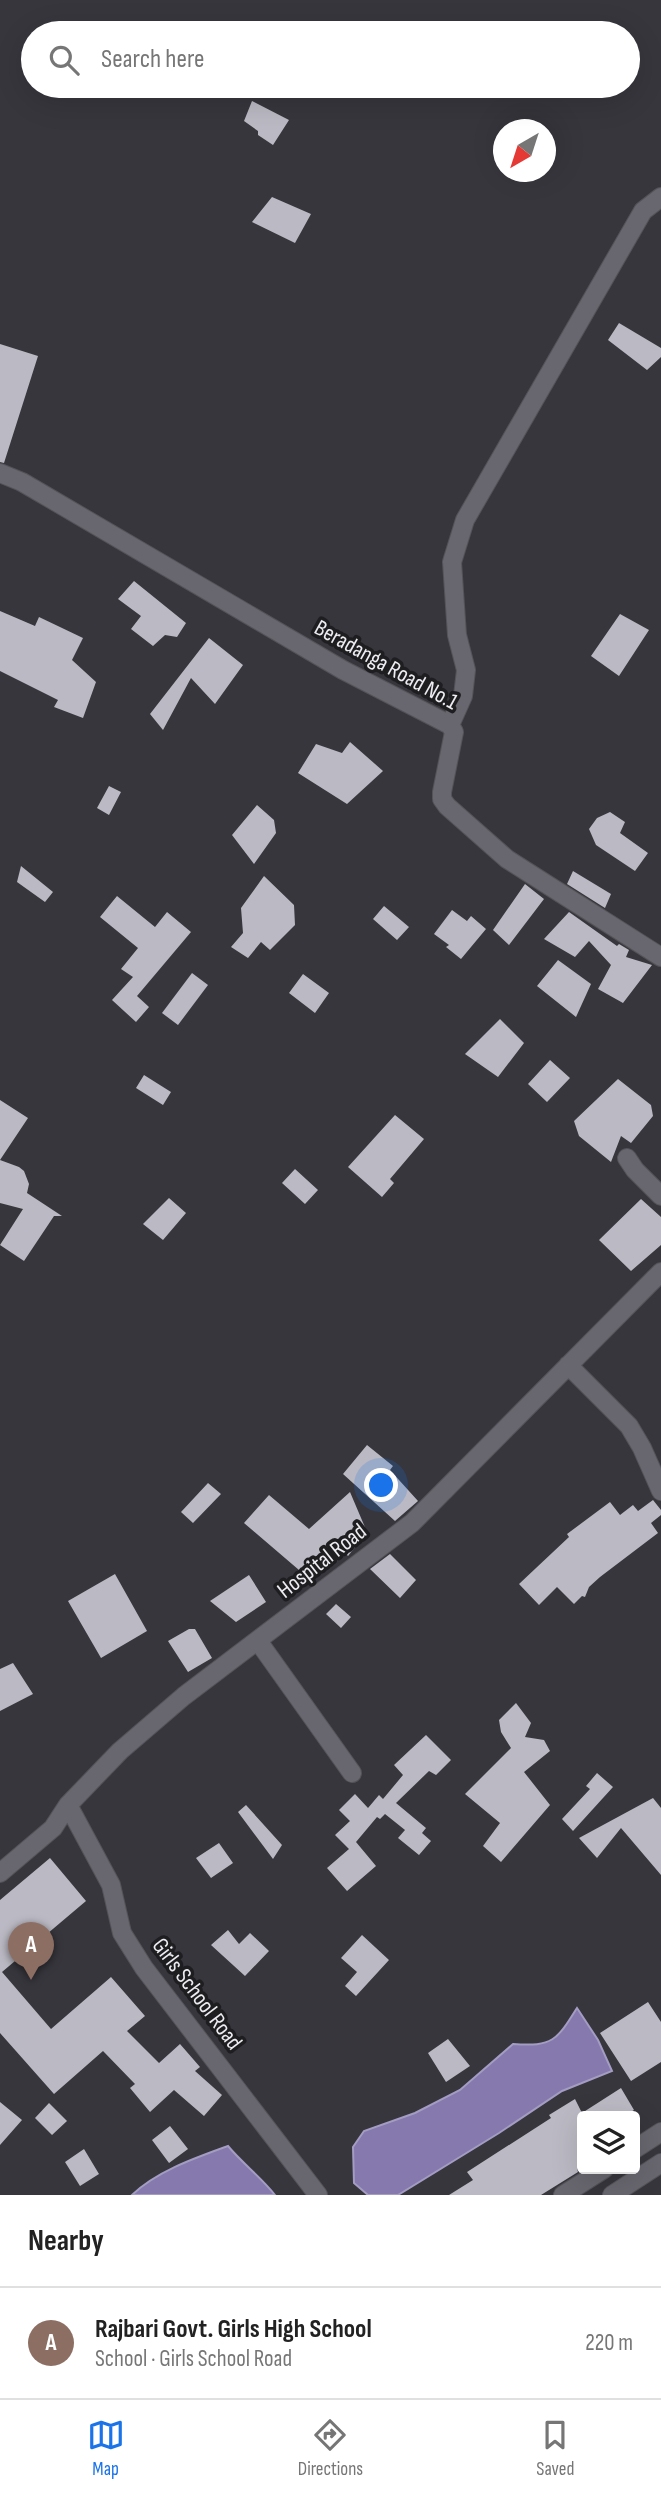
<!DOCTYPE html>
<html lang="en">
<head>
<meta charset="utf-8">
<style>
  :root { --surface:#fff; --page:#f2f2f2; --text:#222; --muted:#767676; --line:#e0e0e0; --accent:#1a73e8 }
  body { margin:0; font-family:"Sofia Sans Condensed",sans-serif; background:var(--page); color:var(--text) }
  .controls { position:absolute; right:21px; bottom:21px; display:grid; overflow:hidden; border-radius:7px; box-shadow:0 7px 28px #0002 }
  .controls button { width:63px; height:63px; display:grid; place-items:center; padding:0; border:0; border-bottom:2px solid var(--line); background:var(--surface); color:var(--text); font:35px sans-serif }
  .compass { position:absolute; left:493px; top:119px; width:63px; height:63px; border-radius:50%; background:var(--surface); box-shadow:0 7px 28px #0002; rotate:219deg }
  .you { position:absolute; left:382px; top:1486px; width:24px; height:24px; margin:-18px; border:5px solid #fff; border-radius:50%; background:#1a73e8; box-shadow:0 0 0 10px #1a73e833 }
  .badge { display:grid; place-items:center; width:46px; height:46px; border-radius:50%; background:var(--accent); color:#fff; font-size:23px; font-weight:700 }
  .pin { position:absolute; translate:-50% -58px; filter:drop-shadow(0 2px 4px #0008) }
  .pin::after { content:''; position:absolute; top:37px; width:24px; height:21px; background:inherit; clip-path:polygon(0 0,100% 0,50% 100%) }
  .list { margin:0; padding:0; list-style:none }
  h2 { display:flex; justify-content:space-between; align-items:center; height:91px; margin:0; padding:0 28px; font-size:30px }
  h2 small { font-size:23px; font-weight:400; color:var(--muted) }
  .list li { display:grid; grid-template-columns:46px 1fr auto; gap:21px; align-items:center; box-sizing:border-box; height:112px; padding:0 28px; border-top:2px solid var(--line) }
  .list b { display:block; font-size:26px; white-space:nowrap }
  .list p { margin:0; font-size:23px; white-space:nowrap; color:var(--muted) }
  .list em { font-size:23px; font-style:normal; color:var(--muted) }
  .icon { flex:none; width:38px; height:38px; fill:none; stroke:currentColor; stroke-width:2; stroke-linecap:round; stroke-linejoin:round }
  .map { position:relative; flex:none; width:661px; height:2195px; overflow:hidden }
  .search { position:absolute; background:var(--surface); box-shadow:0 7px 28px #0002; left:21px; right:21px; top:21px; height:77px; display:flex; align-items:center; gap:18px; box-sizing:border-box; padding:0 24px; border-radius:38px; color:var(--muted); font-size:26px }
  .sheet { height:203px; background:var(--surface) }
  nav { display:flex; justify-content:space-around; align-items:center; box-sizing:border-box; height:98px; border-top:2px solid var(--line); background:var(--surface); font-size:19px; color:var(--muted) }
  nav a { display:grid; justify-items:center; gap:4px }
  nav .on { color:var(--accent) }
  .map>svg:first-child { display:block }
</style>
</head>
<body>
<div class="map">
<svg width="661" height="2195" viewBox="0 0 661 2195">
  <rect width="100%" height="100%" fill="#37363d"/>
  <path fill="#8579ae" stroke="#a49cc2" stroke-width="2" d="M 577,2008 L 598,2040 L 612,2071 L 562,2091 L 499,2133 L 398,2195 L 368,2195 L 354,2183 L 353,2147 L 364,2131 L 415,2113 L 460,2090 L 513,2044 C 553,2047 557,2040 577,2008 Z
    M 228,2146 C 243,2164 261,2177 275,2195 L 132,2195 C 157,2171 195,2158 228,2146 Z"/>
  <path fill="#bbb9c3" d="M 252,101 L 289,120 L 273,145 L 258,135 L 258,131 L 244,121 Z
    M 272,197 L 311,214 L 295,243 L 252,222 Z
    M 619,323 L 661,348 L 661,357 L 647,370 L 608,340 Z
    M 0,344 L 38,356 L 4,463 L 0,462 Z
    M 134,581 L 186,623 L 177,637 L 165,635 L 153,646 L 131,629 L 141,616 L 118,599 Z
    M 0,611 L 35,626 L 39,617 L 83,638 L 72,660 L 96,682 L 83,718 L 54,707 L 58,700 L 0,671 Z
    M 620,614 L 649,630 L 619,676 L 591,656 Z
    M 209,638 L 243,665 L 215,704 L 191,678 L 163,730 L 150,714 Z
    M 350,742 L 383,771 L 347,804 L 298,773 L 316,744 L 342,753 Z
    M 109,786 L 121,792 L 109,815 L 97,808 Z
    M 257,805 L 274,820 L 276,833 L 254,864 L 232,835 Z
    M 610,812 L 625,822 L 620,833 L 648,853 L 635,871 L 596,845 L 589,829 L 597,818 Z
    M 21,866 L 53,892 L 45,902 L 17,882 Z
    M 573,871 L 611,894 L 605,908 L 567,884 Z
    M 264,876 L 294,905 L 295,925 L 270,950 L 261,942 L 248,958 L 231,947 L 243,933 L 241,908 Z
    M 525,884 L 544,899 L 509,945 L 493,930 Z
    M 117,896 L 155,927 L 167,912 L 191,932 L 137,996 L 149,1007 L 136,1022 L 112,1000 L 133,977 L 121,969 L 138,948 L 100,917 Z
    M 384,906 L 409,927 L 397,940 L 373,919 Z
    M 452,910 L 467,921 L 471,916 L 486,929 L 461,959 L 446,947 L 449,945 L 434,934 Z
    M 569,912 L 617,946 L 619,944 L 629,950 L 626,957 L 652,965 L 623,1003 L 598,989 L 611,965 L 589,941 L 575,957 L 544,939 Z
    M 558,960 L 591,984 L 576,1017 L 537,986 Z
    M 192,973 L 208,985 L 178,1025 L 162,1013 Z
    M 303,974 L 329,993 L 315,1013 L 289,993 Z
    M 500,1019 L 524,1043 L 498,1077 L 465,1054 Z
    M 550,1060 L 570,1078 L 547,1102 L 528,1084 Z
    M 144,1075 L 171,1092 L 163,1105 L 136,1088 Z
    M 618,1079 L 651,1105 L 653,1116 L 631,1143 L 621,1136 L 611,1162 L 579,1136 L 574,1121 Z
    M 0,1100 L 28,1118 L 0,1160 L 19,1167 L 24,1171 L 29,1184 L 27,1193 L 62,1216 L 54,1216 L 24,1261 L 0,1245 L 23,1209 L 0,1203 Z
    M 395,1115 L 424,1139 L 390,1179 L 394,1183 L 382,1197 L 348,1167 Z
    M 295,1169 L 318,1190 L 305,1204 L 282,1183 Z
    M 169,1198 L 186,1213 L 163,1240 L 143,1224 Z
    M 641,1199 L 661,1217 L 661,1245 L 631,1271 L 599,1240 Z
    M 367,1445 L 393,1466 L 390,1470 L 418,1501 L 395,1521 L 343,1474 Z
    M 208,1483 L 221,1494 L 193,1523 L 181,1512 Z
    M 350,1492 L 367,1532 L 348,1556 L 335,1542 L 306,1576 L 244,1523 L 269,1495 L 309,1529 Z
    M 653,1500 L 661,1510 L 661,1515 L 651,1523 L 658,1533 L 600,1577 L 589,1587 L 585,1597 L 582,1596 L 574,1604 L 557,1587 L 539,1605 L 519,1584 L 569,1537 L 567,1534 L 610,1502 L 620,1515 L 633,1505 L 638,1511 Z
    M 390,1554 L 416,1580 L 400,1598 L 370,1569 Z
    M 115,1574 L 147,1631 L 101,1658 L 68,1601 Z
    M 249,1575 L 266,1602 L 236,1622 L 210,1601 Z
    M 336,1604 L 351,1617 L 341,1628 L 326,1614 Z
    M 189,1629 L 195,1629 L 212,1658 L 188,1672 L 168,1641 Z
    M 13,1663 L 33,1694 L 0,1711 L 0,1669 Z
    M 516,1703 L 531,1723 L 525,1737 L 544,1740 L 550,1751 L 524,1772 L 550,1805 L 501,1862 L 483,1846 L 500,1823 L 465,1794 L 511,1748 L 501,1732 L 499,1720 Z
    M 426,1735 L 451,1760 L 436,1775 L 429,1771 L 396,1803 L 426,1828 L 422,1833 L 431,1841 L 419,1855 L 398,1838 L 405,1830 L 385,1814 L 380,1819 L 377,1817 L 356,1842 L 376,1866 L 347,1891 L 327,1868 L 349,1849 L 335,1835 L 350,1821 L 339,1810 L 355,1794 L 368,1808 L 379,1795 L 383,1799 L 403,1775 L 394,1765 Z
    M 597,1773 L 613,1787 L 573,1831 L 562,1819 L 590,1789 L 586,1786 Z
    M 653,1798 L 661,1808 L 661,1875 L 621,1828 L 597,1858 L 579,1838 Z
    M 246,1805 L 282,1845 L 273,1859 L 238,1812 Z
    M 219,1843 L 233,1863 L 211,1878 L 196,1858 Z
    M 50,1858 L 86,1901 L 2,1972 L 51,2029 L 111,1977 L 145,2016 L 127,2031 L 159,2063 L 180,2044 L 200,2067 L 195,2071 L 222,2095 L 204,2116 L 174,2090 L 150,2112 L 130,2088 L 135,2084 L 103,2051 L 54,2094 L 0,2033 L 0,1900 Z
    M 228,1930 L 239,1944 L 250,1933 L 269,1951 L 245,1976 L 211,1945 Z
    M 362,1935 L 389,1960 L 356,1996 L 345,1986 L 357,1972 L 341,1958 Z
    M 648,2002 L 661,2022 L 661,2062 L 631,2081 L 600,2033 Z
    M 448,2039 L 470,2066 L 446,2082 L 428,2053 Z
    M 621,2088 L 634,2110 L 624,2116 L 582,2116 L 582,2166 L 577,2169 L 578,2172 L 541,2195 L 449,2195 L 473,2180 L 467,2172 L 551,2118 L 549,2115 L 575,2099 L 582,2113 Z
    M 0,2102 L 22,2120 L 0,2145 Z
    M 49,2103 L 67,2121 L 52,2135 L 35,2118 Z
    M 170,2126 L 188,2149 L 169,2163 L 152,2140 Z
    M 84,2149 L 99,2174 L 80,2186 L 65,2162 Z"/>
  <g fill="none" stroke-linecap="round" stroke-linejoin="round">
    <g stroke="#545359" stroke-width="20">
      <path id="minor" d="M 0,473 L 22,482 L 343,670 L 450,725 L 454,732 L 442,792 L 442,799 L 447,806 L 507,859 L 661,957
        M 450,725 L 463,696 L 466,670 L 457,635 L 452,562 L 465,520 L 643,211 L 661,197
        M 627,1158 L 635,1170 L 661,1196
        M 568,1365 L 629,1426 L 642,1448 L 661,1491
        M 258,1641 L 352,1773
        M 68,1805 L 111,1885 L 122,1933 L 144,1968 L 318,2195
        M 0,1873 L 53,1828 L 68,1805 L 120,1751 L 184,1696 L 412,1523 L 661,1272
        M 635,2149 L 661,2132
        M 563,2195 L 604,2169
        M 612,2195 L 661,2163"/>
    </g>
    <use href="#minor" stroke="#68676f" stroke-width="18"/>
  </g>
  <g text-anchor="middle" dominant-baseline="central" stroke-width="7" stroke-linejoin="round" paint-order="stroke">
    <g font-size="23" fill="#edecf1" stroke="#1e1e21">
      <text transform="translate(386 665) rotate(29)">Beradanga Road No.1</text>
      <text transform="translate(322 1561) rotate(-38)">Hospital Road</text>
      <text transform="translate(197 1994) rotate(53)">Girls School Road</text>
    </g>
  </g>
</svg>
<div class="controls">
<button><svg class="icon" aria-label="layers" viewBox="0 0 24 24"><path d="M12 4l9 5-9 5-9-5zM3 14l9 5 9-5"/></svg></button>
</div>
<svg class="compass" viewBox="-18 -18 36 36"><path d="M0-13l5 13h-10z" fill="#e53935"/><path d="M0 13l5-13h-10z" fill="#767676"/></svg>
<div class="you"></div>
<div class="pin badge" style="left:31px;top:1980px;background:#8d6e63">A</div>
<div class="search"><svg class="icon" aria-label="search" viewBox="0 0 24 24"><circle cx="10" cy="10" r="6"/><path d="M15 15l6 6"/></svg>Search here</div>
</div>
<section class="sheet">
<h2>Nearby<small></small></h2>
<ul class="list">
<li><span class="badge" style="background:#8d6e63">A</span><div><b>Rajbari Govt. Girls High School</b><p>School · Girls School Road</p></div><em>220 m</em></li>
</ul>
</section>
<nav>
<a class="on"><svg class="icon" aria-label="map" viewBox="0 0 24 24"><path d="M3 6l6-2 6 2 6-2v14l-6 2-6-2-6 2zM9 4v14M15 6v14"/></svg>Map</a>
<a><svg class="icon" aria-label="directions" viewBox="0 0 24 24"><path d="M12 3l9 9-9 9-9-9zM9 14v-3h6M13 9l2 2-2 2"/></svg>Directions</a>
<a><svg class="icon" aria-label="saved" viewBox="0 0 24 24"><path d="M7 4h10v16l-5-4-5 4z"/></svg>Saved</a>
</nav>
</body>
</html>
